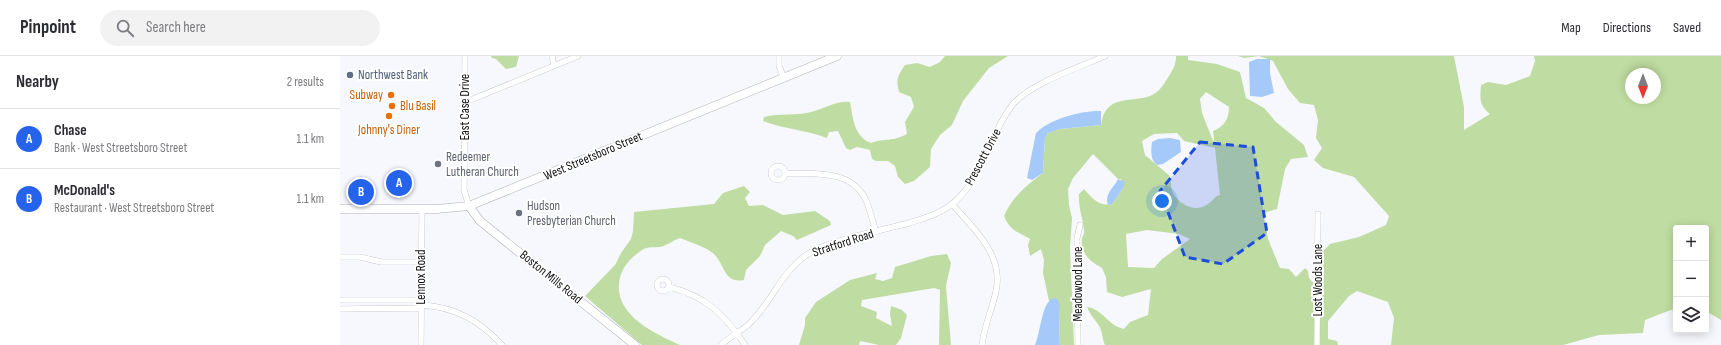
<!DOCTYPE html>
<html lang="en">
<head>
<meta charset="utf-8">
<style>
  :root { --surface:#fff; --page:#f2f2f3; --text:#2b2b33; --muted:#7c7c81; --line:#e1e1e2; --accent:#2563eb }
  body { margin:0; font-family:"Sofia Sans Condensed",sans-serif; background:var(--page); color:var(--text) }
  .controls { position:absolute; right:12px; bottom:12px; display:grid; overflow:hidden; border-radius:4px; box-shadow:0 2px 10px #0003 }
  .controls button { width:36px; height:36px; display:grid; place-items:center; padding:0; border:0; border-bottom:1px solid var(--line); background:var(--surface); color:var(--text); font:20px sans-serif }
  .compass { position:absolute; left:1285px; top:12px; width:36px; height:36px; border-radius:50%; background:var(--surface); box-shadow:0 2px 10px #0003; rotate:180deg }
  .you { position:absolute; left:822px; top:145px; width:14px; height:14px; margin:-10px; border:3px solid #fff; border-radius:50%; background:#1a73e8; box-shadow:0 0 0 6px #1a73e833 }
  .badge { display:grid; place-items:center; width:26px; height:26px; border-radius:50%; background:var(--accent); color:#fff; font-size:13px; font-weight:700 }
  .pin { position:absolute; translate:-50% -50%; border:2px solid #fff; box-shadow:0 1px 4px #0006 }
  .list { margin:0; padding:0; list-style:none }
  h2 { display:flex; justify-content:space-between; align-items:center; height:52px; margin:0; padding:0 16px; font-size:17px }
  h2 small { font-size:13px; font-weight:400; color:var(--muted) }
  .list li { display:grid; grid-template-columns:26px 1fr auto; gap:12px; align-items:center; box-sizing:border-box; height:60px; padding:0 16px; border-top:1px solid var(--line) }
  .list b { display:block; font-size:15px; white-space:nowrap }
  .list p { margin:0; font-size:13px; white-space:nowrap; color:var(--muted) }
  .list em { font-size:13px; font-style:normal; color:var(--muted) }
  .icon { flex:none; width:22px; height:22px; fill:none; stroke:currentColor; stroke-width:2; stroke-linecap:round; stroke-linejoin:round }
  .map { position:relative; flex:none; width:1381px; height:289px; overflow:hidden }
  header { display:flex; align-items:center; gap:24px; box-sizing:border-box; height:56px; padding:0 20px; background:var(--surface); border-bottom:1px solid var(--line) }
  header strong { font-size:19px }
  nav { display:flex; gap:22px; margin-inline-start:auto; font-size:14px }
  .search { width:280px; height:36px; background:var(--page); display:flex; align-items:center; gap:10px; box-sizing:border-box; padding:0 14px; border-radius:22px; color:var(--muted); font-size:15px }
  main { display:flex }
  aside { flex:1; background:var(--surface) }
  .map>svg:first-child { display:block }
</style>
</head>
<body>
<header>
<strong>Pinpoint</strong>
<div class="search"><svg class="icon" aria-label="search" viewBox="0 0 24 24"><circle cx="10" cy="10" r="6"/><path d="M15 15l6 6"/></svg>Search here</div>
<nav><a>Map</a><a>Directions</a><a>Saved</a></nav>
</header>
<main>
<aside>
<h2>Nearby<small>2 results</small></h2>
<ul class="list">
<li><span class="badge">A</span><div><b>Chase</b><p>Bank · West Streetsboro Street</p></div><em>1.1 km</em></li>
<li><span class="badge">B</span><div><b>McDonald's</b><p>Restaurant · West Streetsboro Street</p></div><em>1.1 km</em></li>
</ul>
</aside>
<div class="map">
<svg width="1381" height="289" viewBox="0 0 1381 289">
  <rect width="100%" height="100%" fill="#f7f8fe"/>
  <path fill="#bfdca2" fill-rule="evenodd" d="M 151,0 L 179,0 L 176,11 L 166,13 L 156,3 L 152,2 Z
    M 605,0 L 668,0 L 649,12 L 623,45 L 612,69 L 600,79 L 591,93 L 590,111 L 574,125 L 565,128 L 558,121 L 555,110 L 548,105 L 536,105 L 532,103 L 530,94 L 517,91 L 510,94 L 506,92 L 498,75 L 489,76 L 487,82 C 466,74 444,73 423,65 L 424,61 C 439,57 455,60 471,56 C 484,53 497,44 510,46 C 513,62 514,81 531,87 C 545,82 552,86 567,78 L 565,66 L 574,51 L 571,41 L 559,36 C 556,24 557,20 565,9 L 577,7 L 590,11 L 600,6 Z
    M 836,0 L 848,0 L 848,4 L 877,8 L 900,16 L 906,42 L 924,52 L 936,66 L 964,89 L 968,101 L 951,103 L 945,113 L 937,153 L 923,157 L 928,183 L 940,212 L 949,213 L 956,221 L 965,212 L 968,215 L 969,222 L 972,226 L 982,225 L 984,219 L 979,213 L 981,197 L 990,188 L 1019,181 L 1046,169 L 1049,160 L 1014,121 L 983,112 L 974,104 L 982,92 L 976,82 L 978,64 L 974,49 L 960,47 L 948,33 L 933,5 L 919,0 L 904,2 L 898,0 L 1114,0 L 1124,51 L 1124,74 L 1150,58 C 1139,49 1140,43 1141,29 L 1148,26 L 1166,29 L 1190,20 L 1195,5 L 1194,0 L 1381,0 L 1381,264 L 1366,255 L 1366,172 L 1336,172 L 1336,252 L 1305,264 L 1303,277 L 1259,279 L 1223,289 L 1051,289 L 1054,262 L 1048,246 L 1017,235 L 1009,240 L 988,265 L 988,283 L 997,285 L 998,289 L 765,289 C 762,283 763,276 759,270 C 755,263 750,259 747,251 C 763,253 767,269 784,273 L 790,266 L 808,259 L 811,233 L 782,241 L 767,236 L 766,221 L 762,212 C 751,206 740,198 742,183 C 742,180 745,178 744,175 C 743,162 738,151 739,138 L 744,133 C 752,142 759,151 772,148 L 783,132 L 781,123 L 778,123 L 753,98 L 733,122 L 728,133 L 729,149 L 732,162 L 730,192 L 734,289 L 719,289 L 720,248 L 713,242 L 709,245 L 703,217 L 704,204 L 701,193 L 690,200 L 688,189 L 690,183 C 678,176 670,175 664,160 C 672,141 687,129 703,117 L 705,82 L 708,77 L 720,73 L 761,69 C 765,38 790,47 810,40 C 818,37 823,30 827,23 C 832,15 836,10 836,0 ZM 1291,18 L 1315,18 L 1315,42 L 1291,42 ZM 866,36 L 889,51 C 889,63 884,71 873,75 L 875,90 L 862,57 L 860,43 ZM 837,77 L 844,85 L 875,92 L 880,139 C 873,141 873,145 868,148 C 856,157 841,149 834,139 C 831,135 831,126 830,120 L 805,99 L 802,85 L 814,78 ZM 807,174 L 839,178 L 850,183 L 822,203 L 814,212 L 788,211 L 786,178 Z
    M 404,130 L 410,136 L 405,142 L 409,150 L 423,149 L 443,159 L 475,155 L 490,165 L 491,169 L 457,184 L 453,180 L 441,175 L 425,189 L 420,200 L 406,214 L 404,224 C 384,228 385,209 374,198 C 366,191 350,186 340,182 C 334,184 326,190 320,191 C 313,192 309,190 302,194 C 290,202 280,213 279,228 C 276,260 316,278 340,289 L 302,289 L 245,240 L 275,209 L 281,197 L 291,183 L 293,175 L 294,156 L 374,148 L 383,137 Z
    M 607,198 L 611,207 L 606,230 L 611,289 L 599,289 L 600,234 L 594,232 L 522,244 L 521,250 L 537,256 L 536,262 L 552,270 L 550,258 L 551,250 L 562,254 L 567,259 L 561,282 L 556,289 L 539,289 L 520,285 L 519,289 L 459,289 L 465,269 L 465,262 L 476,246 L 510,224 L 537,217 L 535,223 L 543,225 L 552,222 L 555,211 L 591,200 Z"/>
  <path fill="#a5c9f8" d="M 930,3 L 930,17 L 934,37 L 922,41 L 910,40 L 909,6 L 917,3 Z
    M 761,55 L 761,69 L 720,73 L 708,77 L 705,82 L 703,117 L 692,124 L 687,122 L 696,77 C 709,63 743,54 761,55 Z
    M 830,82 L 840,84 L 841,96 L 823,108 L 817,109 C 810,103 811,94 812,86 L 818,83 Z
    M 778,123 L 785,126 L 783,132 L 772,148 L 768,149 C 764,137 774,132 778,123 Z
    M 713,242 L 717,243 L 720,248 L 719,289 L 695,289 C 701,276 701,248 713,242 Z"/>
  <g fill="none" stroke-linecap="round" stroke-linejoin="round">
    <g stroke="#afb0b7" stroke-width="6">
      <path id="street" d="M 125,0 L 124,134 L 129,150
        M 212,0 L 214,10
        M 439,0 L 439,10 L 444,22
        M 125,44 L 133,43 L 238,0
        M431 117a7 7 0 1 1 14 0a7 7 0 1 1-14 0Z
        M 445,117 C 474,118 511,113 526,144 C 530,154 533,166 536,176
        M 612,148 C 634,173 664,199 656,235 C 652,254 644,270 642,289
        M 0,201 L 20,201 L 41,206 L 81,206
        M317 229a6 6 0 1 1 12 0a6 6 0 1 1-12 0Z
        M 329,231 C 366,240 384,258 405,289
        M 0,244 L 81,244
        M 81,249 C 115,251 139,264 162,289
        M 0,253 L 81,252
        M 81,289 L 82,153
        M 381,289 C 390,280 403,275 412,265 C 434,243 443,211 473,195 C 500,182 539,175 569,167 C 582,163 597,159 608,151 C 643,127 648,79 674,47 C 692,27 740,11 765,0
        M 738,289 L 737,182 L 740,169
        M 977,289 L 978,158"/>
    </g>
    <g stroke="#afb0b7" stroke-width="9">
      <path id="secondary" d="M 129,150 L 140,165 L 295,289"/>
    </g>
    <g stroke="#afb0b7" stroke-width="9">
      <path id="primary" d="M 0,153 L 97,153 L 129,150 L 497,0"/>
    </g>
    <use href="#street" stroke="#fff" stroke-width="5.5"/>
    <use href="#secondary" stroke="#fff" stroke-width="8"/>
    <use href="#primary" stroke="#fff" stroke-width="8"/>
  </g>
  <path fill="#1d4ed8" fill-opacity="0.2" stroke="#1d4ed8" stroke-width="3" stroke-dasharray="8 5" stroke-linejoin="round" d="M 860,86 L 913,91 L 927,177 L 883,208 L 845,201 L 820,135 Z"/>
  <circle fill="#5c6f8a" stroke="#fff" stroke-width="1.5" cx="10" cy="19" r="4"/>
  <g fill="#e8710a" stroke="#fff" stroke-width="1.5">
    <circle cx="51" cy="39" r="4"/>
    <circle cx="52" cy="50" r="4"/>
    <circle cx="49" cy="60" r="4"/>
  </g>
  <g fill="#6b7280" stroke="#fff" stroke-width="1.5">
    <circle cx="98" cy="108" r="4"/>
    <circle cx="179" cy="157" r="4"/>
  </g>
  <g text-anchor="middle" dominant-baseline="central" stroke-width="4" stroke-linejoin="round" paint-order="stroke">
    <g font-size="13" fill="#4e5e75" stroke="#fff" text-anchor="start">
      <text x="18" y="19">Northwest Bank</text>
    </g>
    <g font-size="13" fill="#c56008" stroke="#fff" text-anchor="end">
      <text x="43" y="39">Subway</text>
      <text x="60" y="50" text-anchor="start">Blu Basil</text>
      <text x="49" y="74" text-anchor="middle">Johnny's Diner</text>
    </g>
    <g font-size="13" fill="#101012" stroke="#fff">
      <text transform="translate(125 51) rotate(-90)">East Case Drive</text>
      <text transform="translate(253 100) rotate(-23)">West Streetsboro Street</text>
      <text transform="translate(643 101) rotate(-62)">Prescott Drive</text>
      <text transform="translate(503 187) rotate(-18)">Stratford Road</text>
      <text transform="translate(81 221) rotate(-90)">Lennox Road</text>
      <text transform="translate(211 221) rotate(39)">Boston Mills Road</text>
      <text transform="translate(978 224) rotate(-90)">Lost Woods Lane</text>
      <text transform="translate(738 228) rotate(-90)">Meadowood Lane</text>
    </g>
    <g font-size="13" fill="#5b616d" stroke="#fff" text-anchor="start">
      <text x="106" y="101">Redeemer<tspan x="106" dy="15">Lutheran Church</tspan></text>
      <text x="187" y="150">Hudson<tspan x="187" dy="15">Presbyterian Church</tspan></text>
    </g>
  </g>
</svg>
<div class="controls">
<button>+</button>
<button>−</button>
<button><svg class="icon" aria-label="layers" viewBox="0 0 24 24"><path d="M12 4l9 5-9 5-9-5zM3 14l9 5 9-5"/></svg></button>
</div>
<svg class="compass" viewBox="-18 -18 36 36"><path d="M0-13l5 13h-10z" fill="#e53935"/><path d="M0 13l5-13h-10z" fill="#7c7c81"/></svg>
<div class="you"></div>
<div class="pin badge" style="left:59px;top:127px">A</div>
<div class="pin badge" style="left:21px;top:136px">B</div>
</div>
</main>
</body>
</html>
